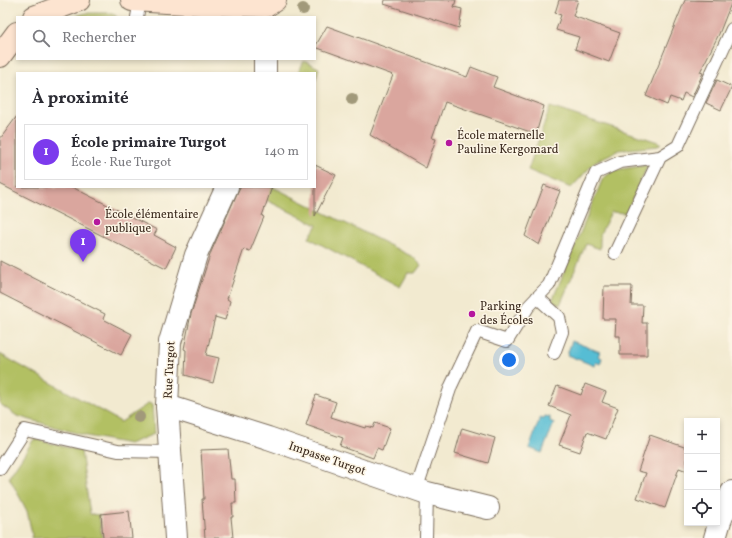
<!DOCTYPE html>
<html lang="fr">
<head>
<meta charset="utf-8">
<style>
  :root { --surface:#fff; --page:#f7f7f7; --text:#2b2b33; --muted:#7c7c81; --line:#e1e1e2; --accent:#7c3aed }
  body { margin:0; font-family:Vollkorn,serif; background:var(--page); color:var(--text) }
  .controls { position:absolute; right:12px; bottom:12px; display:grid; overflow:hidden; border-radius:0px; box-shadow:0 2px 6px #0003 }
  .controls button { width:36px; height:36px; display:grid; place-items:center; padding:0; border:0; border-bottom:1px solid var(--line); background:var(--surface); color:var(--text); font:20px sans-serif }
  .you { position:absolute; left:509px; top:360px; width:14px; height:14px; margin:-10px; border:3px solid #fff; border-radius:50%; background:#1a73e8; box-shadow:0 0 0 6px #1a73e833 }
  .badge { display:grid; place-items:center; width:26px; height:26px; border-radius:50%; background:var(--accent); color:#fff; font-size:13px; font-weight:700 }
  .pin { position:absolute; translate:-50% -33px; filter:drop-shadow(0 1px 2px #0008) }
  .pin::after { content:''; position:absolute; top:21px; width:14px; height:12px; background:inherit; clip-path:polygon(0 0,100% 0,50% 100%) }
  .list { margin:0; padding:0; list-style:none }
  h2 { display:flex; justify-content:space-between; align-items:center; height:52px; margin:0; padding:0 16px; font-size:17px }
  h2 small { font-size:13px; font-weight:400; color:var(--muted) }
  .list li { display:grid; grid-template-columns:26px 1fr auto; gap:12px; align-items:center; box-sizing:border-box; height:56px; margin:0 8px 8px; padding:0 8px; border:1px solid var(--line); border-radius:0px }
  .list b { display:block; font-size:15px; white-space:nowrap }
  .list p { margin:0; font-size:13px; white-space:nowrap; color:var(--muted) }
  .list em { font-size:13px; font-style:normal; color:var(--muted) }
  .icon { flex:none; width:22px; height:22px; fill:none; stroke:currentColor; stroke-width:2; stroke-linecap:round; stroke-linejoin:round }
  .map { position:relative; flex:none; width:732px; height:538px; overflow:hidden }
  .search { position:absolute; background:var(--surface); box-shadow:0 2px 6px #0003; left:16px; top:16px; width:300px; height:44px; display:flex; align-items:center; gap:10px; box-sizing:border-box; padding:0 14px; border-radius:0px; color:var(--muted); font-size:15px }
  .panel { position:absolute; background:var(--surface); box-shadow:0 2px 6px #0003; left:16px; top:72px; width:300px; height:116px; border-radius:0px }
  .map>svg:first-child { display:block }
</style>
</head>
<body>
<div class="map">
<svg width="732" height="538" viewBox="0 0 732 538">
  <rect width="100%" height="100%" fill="#fcf5e5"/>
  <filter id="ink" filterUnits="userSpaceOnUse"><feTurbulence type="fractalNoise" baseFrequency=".025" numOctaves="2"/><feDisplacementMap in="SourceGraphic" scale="8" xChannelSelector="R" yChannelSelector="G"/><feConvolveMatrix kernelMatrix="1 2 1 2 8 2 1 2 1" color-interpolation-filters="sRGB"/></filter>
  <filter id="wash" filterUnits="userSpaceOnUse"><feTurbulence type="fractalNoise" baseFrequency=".012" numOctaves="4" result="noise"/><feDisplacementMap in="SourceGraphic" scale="16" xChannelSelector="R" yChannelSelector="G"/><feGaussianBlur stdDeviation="0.9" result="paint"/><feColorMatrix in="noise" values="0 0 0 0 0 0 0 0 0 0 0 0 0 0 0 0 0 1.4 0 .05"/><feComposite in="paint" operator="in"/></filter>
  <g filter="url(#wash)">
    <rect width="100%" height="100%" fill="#f2ead0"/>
    <path fill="#b2c063" stroke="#767540" d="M 86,13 L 113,13 L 117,17 L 71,17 Z
      M 304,61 L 319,68 L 315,81 L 315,73 L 298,73 Z
      M 550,107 L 661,143 L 658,146 L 619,150 L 596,161 L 571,188 L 528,170 Z
      M 648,165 L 626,213 L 611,212 L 600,234 L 600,249 L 586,244 L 560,305 L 552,301 L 603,178 L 615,170 Z
      M 270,187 L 273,187 L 413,257 L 421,265 L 415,273 L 408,273 L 400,287 L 309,238 L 317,225 L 264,199 Z
      M 0,354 L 121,422 L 149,403 L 152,405 L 154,434 L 129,444 L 87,436 L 17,416 L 0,404 Z
      M 34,439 L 81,451 L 90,514 L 99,515 L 102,538 L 31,538 L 32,534 L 27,511 L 9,477 Z"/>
    <path fill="#56bdd4" stroke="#487479" d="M 572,341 L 600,352 L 598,356 L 602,358 L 600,364 L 596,362 L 595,366 L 567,355 Z
      M 545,416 L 550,417 L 550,421 L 554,423 L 542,453 L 529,448 L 540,418 L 543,419 Z"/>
    <g id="blocks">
      <path fill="#daa69e" d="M 385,0 L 456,0 L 454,7 L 462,9 L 459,28 L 384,4 Z
        M 559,0 L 578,0 L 573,16 L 620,33 L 609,62 L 575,49 L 579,37 L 556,30 L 561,15 L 555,13 Z
        M 685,0 L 732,1 L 719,34 L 700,72 L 703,73 L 692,97 L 684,93 L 681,101 L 670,97 L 667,105 L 646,96 Z
        M 327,26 L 467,77 L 471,67 L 497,77 L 493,87 L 544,106 L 536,134 L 445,102 L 432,138 L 436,139 L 426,168 L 370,135 L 393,75 L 315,47 Z
        M 717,80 L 732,87 L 721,110 L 706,103 Z
        M 17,116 L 17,187 L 72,187 L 157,230 L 154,235 L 176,247 L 166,268 L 0,184 L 0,139 Z
        M 315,165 L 336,175 L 315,216 Z
        M 544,185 L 560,191 L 539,245 L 525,236 Z
        M 240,187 L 272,187 L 262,216 L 264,217 L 250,251 L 244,249 L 227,299 L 230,301 L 225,320 L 215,317 L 206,355 L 219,358 L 213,383 L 185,375 L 186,350 L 184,349 L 191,314 L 211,252 Z
        M 0,261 L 105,314 L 103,319 L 132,334 L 121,355 L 0,293 Z
        M 604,286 L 632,286 L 631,305 L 643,305 L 642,323 L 647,323 L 647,355 L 620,355 L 620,336 L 615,336 L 616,319 L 603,319 Z
        M 585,384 L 606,392 L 602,402 L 618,408 L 606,439 L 587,432 L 580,452 L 559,445 L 571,415 L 549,406 L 557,386 L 581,395 Z
        M 316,395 L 336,402 L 331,417 L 365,428 L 366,426 L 373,428 L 375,423 L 390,428 L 382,450 L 377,448 L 373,458 L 340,446 L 343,438 L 306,425 Z
        M 462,428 L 495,438 L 488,463 L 455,453 Z
        M 650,435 L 687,448 L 687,471 L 679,468 L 665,508 L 637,498 L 646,473 L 638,471 Z
        M 228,449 L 231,479 L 235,479 L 236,503 L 232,503 L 233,517 L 231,517 L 233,538 L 205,538 L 202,499 L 204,499 L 201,450 Z
        M 129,511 L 132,538 L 103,538 L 101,514 Z"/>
    </g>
  </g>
  <g filter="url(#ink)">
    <use href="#blocks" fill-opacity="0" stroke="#7b6d5c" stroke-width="1"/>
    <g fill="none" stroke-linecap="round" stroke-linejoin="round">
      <g stroke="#7b6d5c" stroke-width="14">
        <path id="service" d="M 137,17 L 140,1
          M 615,253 L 660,157
          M 537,297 L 559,317 L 562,332 L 554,353
          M 0,469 L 25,430 L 118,451 L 171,452
          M 416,490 L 451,386 L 477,331 L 507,341 L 528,307 L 549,285 L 596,173 L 620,162 L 660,157 L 678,146 L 732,29
          M 426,538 L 427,493"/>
      </g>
      <g stroke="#7b6d5c" stroke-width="24">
        <path id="minor" d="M 167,406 L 268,438 L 427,493 L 488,508
          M 715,538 L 720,521 L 732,492"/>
      </g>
      <g stroke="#7b6d5c" stroke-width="24">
        <path id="tertiary" d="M 265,73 L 265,59
          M 176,538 L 167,406 L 170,342 L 196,255 L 227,187"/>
      </g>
      <g stroke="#7b6d5c" stroke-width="24">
        <path id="secondary" d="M 132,0 L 201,4 L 266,6 L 275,0
          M 34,17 L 79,0
          M 0,56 L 17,33"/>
      </g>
      <use href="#service" stroke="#fff" stroke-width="12"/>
      <use href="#minor" stroke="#fff" stroke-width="22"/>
      <use href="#tertiary" stroke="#fff" stroke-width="22"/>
      <use href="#secondary" stroke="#fde4d0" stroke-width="22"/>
    </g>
    <g fill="#a1997a">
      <circle cx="303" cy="9" r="6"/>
      <circle cx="352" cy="99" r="6"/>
      <circle cx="139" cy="417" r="6"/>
    </g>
  </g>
  <g fill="#b5179e" stroke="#fcf5e5" stroke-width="1.5">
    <circle cx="449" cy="143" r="4"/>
    <circle cx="97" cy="222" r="4"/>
    <circle cx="472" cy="314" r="4"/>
  </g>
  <g text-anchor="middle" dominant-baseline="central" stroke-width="3" stroke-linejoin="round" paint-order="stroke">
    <g font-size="12" fill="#3b2a1e" stroke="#fcf5e5" text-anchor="start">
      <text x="457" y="136">École maternelle<tspan x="457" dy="14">Pauline Kergomard</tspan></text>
      <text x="105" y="215">École élémentaire<tspan x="105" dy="14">publique</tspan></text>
      <text x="480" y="307">Parking<tspan x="480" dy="14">des Écoles</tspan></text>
    </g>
    <g font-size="12" fill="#3b2a1e" stroke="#fcf5e5">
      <text transform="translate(170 370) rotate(-87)">Rue Turgot</text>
      <text transform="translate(327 459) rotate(19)">Impasse Turgot</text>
    </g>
  </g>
</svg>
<div class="controls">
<button>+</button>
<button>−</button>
<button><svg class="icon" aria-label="locate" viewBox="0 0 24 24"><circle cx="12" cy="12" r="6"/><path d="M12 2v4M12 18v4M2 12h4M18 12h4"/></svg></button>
</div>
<div class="you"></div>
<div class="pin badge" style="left:83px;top:262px">1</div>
<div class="search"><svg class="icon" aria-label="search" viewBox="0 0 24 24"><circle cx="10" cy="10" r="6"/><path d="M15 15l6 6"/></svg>Rechercher</div>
<section class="panel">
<h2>À proximité<small></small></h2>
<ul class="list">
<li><span class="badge">1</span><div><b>École primaire Turgot</b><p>École · Rue Turgot</p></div><em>140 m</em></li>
</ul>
</section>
</div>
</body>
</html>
